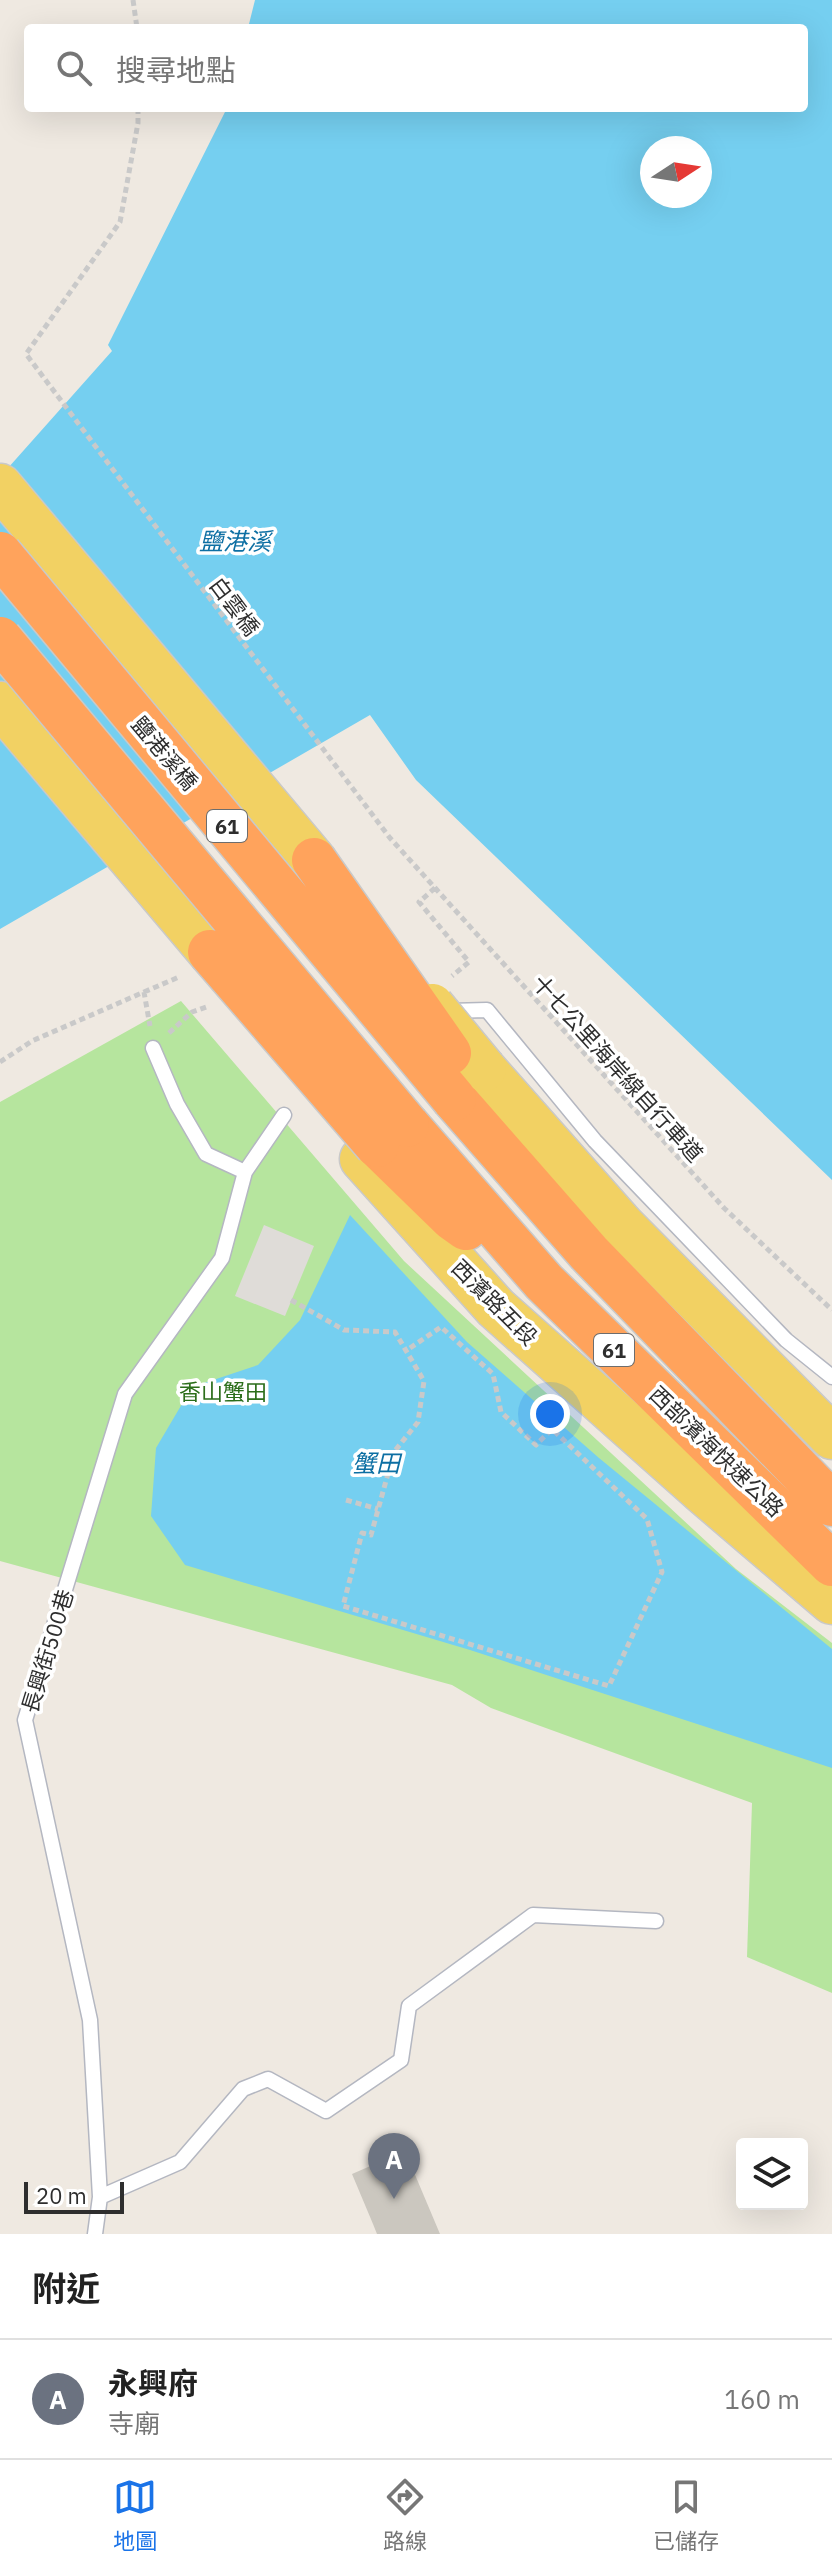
<!DOCTYPE html>
<html lang="zh-TW">
<head>
<meta charset="utf-8">
<style>
  :root { --surface:#fff; --page:#f6f6f6; --text:#222; --muted:#767676; --line:#e0e0e0; --accent:#1a73e8 }
  body { margin:0; font-family:"IBM Plex Sans","Noto Sans TC",sans-serif; background:var(--page); color:var(--text) }
  .controls { position:absolute; right:24px; bottom:24px; display:grid; overflow:hidden; border-radius:8px; box-shadow:0 8px 32px #0002 }
  .controls button { width:72px; height:72px; display:grid; place-items:center; padding:0; border:0; border-bottom:2px solid var(--line); background:var(--surface); color:var(--text); font:40px sans-serif }
  .compass { position:absolute; left:640px; top:136px; width:72px; height:72px; border-radius:50%; background:var(--surface); box-shadow:0 8px 32px #0002; rotate:78deg }
  .scale { position:absolute; left:24px; bottom:20px; width:100px; box-sizing:border-box; padding-left:8px; border:4px solid #2e2e2e; border-top:0; font-size:22px; line-height:28px; white-space:nowrap; color:#2e2e2e; -webkit-text-stroke:6px #fff; paint-order:stroke }
  .you { position:absolute; left:550px; top:1414px; width:28px; height:28px; margin:-20px; border:6px solid #fff; border-radius:50%; background:#1a73e8; box-shadow:0 0 0 12px #1a73e833 }
  .badge { display:grid; place-items:center; width:52px; height:52px; border-radius:50%; background:var(--accent); color:#fff; font-size:26px; font-weight:700 }
  .pin { position:absolute; translate:-50% -66px; filter:drop-shadow(0 2px 4px #0008) }
  .pin::after { content:''; position:absolute; top:42px; width:28px; height:24px; background:inherit; clip-path:polygon(0 0,100% 0,50% 100%) }
  .list { margin:0; padding:0; list-style:none }
  h2 { display:flex; justify-content:space-between; align-items:center; height:104px; margin:0; padding:0 32px; font-size:34px }
  h2 small { font-size:26px; font-weight:400; color:var(--muted) }
  .list li { display:grid; grid-template-columns:52px 1fr auto; gap:24px; align-items:center; box-sizing:border-box; height:120px; padding:0 32px; border-top:2px solid var(--line) }
  .list b { display:block; font-size:30px; white-space:nowrap }
  .list p { margin:0; font-size:26px; white-space:nowrap; color:var(--muted) }
  .list em { font-size:26px; font-style:normal; color:var(--muted) }
  .icon { flex:none; width:44px; height:44px; fill:none; stroke:currentColor; stroke-width:2; stroke-linecap:round; stroke-linejoin:round }
  .map { position:relative; flex:none; width:832px; height:2234px; overflow:hidden }
  .search { position:absolute; background:var(--surface); box-shadow:0 8px 32px #0002; left:24px; right:24px; top:24px; height:88px; display:flex; align-items:center; gap:20px; box-sizing:border-box; padding:0 28px; border-radius:8px; color:var(--muted); font-size:30px }
  .sheet { height:224px; background:var(--surface) }
  nav { display:flex; justify-content:space-around; align-items:center; box-sizing:border-box; height:112px; border-top:2px solid var(--line); background:var(--surface); font-size:22px; color:var(--muted) }
  nav a { display:grid; justify-items:center; gap:4px }
  nav .on { color:var(--accent) }
  .map>svg:first-child { display:block }
</style>
</head>
<body>
<div class="map">
<svg width="832" height="2234" viewBox="0 0 832 2234">
  <rect width="100%" height="100%" fill="#efe9e1"/>
  <path fill="#b6e59e" d="M 181,1001 L 404,1261 L 736,1569 L 832,1643 L 832,1993 L 747,1957 L 752,1803 L 491,1708 L 452,1685 L 0,1561 L 0,1102 Z"/>
  <path fill="#dfdcd8" d="M 264,1225 L 314,1246 L 285,1316 L 235,1296 Z"/>
  <path fill="#75cff0" fill-rule="evenodd" d="M 255,0 L 832,0 L 832,1180 L 416,780 L 370,715 L 0,929 L 0,477 L 112,351 L 108,345 L 227,108 L 804,108 L 804,28 L 248,28 ZM 652,148 L 700,148 L 700,196 L 652,196 Z
    M 350,1215 L 467,1342 L 599,1458 L 832,1649 L 832,1768 L 470,1650 L 185,1565 L 151,1516 L 156,1448 L 192,1387 L 258,1365 L 300,1320 Z"/>
  <path fill="#cbc7bf" d="M 405,2151 L 440,2234 L 377,2234 L 373,2224 L 352,2174 Z"/>
  <g fill="none" stroke-linecap="round" stroke-linejoin="round">
    <g stroke="#b4b7c1" stroke-width="17">
      <path id="lane" d="M 449,1011 L 487,1010 L 595,1141 L 786,1340 L 832,1377
        M 153,1048 L 177,1104 L 206,1154 L 245,1172
        M 100,2197 L 180,2162 L 243,2089 L 268,2079 L 326,2111 L 401,2060 L 409,2006 L 533,1915 L 656,1921
        M 95,2234 L 100,2197 L 90,2020 L 25,1720 L 125,1394 L 222,1258 L 245,1172 L 284,1115"/>
    </g>
    <g stroke="#c9c9c9" stroke-width="47">
      <path id="primary" d="M 0,486 L 314,860
        M 0,704 L 210,952
        M 484,1069 L 623,1226 L 832,1437
        M 362,1159 L 496,1308 L 703,1492 L 832,1602"/>
    </g>
    <g stroke="#c9c9c9" stroke-width="47">
      <path id="highway" d="M 454,1099 L 589,1253 L 832,1504
        M 407,1125 L 544,1282 L 832,1564
        M 377,1145 L 452,1218 L 466,1228"/>
    </g>
    <path stroke="#c9c9c9" stroke-width="5" stroke-dasharray="6 4" stroke-linecap="butt" d="M 133,0 L 137,28
      M 138,108 L 138,123 L 120,222 L 26,354 L 390,838 L 724,1208 L 832,1310
      M 435,888 L 419,902 L 469,962 L 452,976
      M 144,992 L 179,977
      M 169,1033 L 192,1012 L 209,1006
      M 0,1062 L 32,1041 L 144,992 L 150,1026
      M 291,1300 L 344,1330 L 395,1332 L 424,1381 L 418,1422 L 394,1452 L 371,1535 L 362,1533 L 343,1606 L 609,1686 L 662,1572 L 647,1519 L 552,1429 L 536,1445 L 501,1412 L 493,1374 L 441,1327 L 407,1350
      M 346,1500 L 378,1509"/>
    <use href="#lane" stroke="#fff" stroke-width="14"/>
    <use href="#primary" stroke="#f2d163" stroke-width="44"/>
    <use href="#highway" stroke="#ffa35c" stroke-width="44"/>
    <g stroke="#c9c9c9" stroke-width="47" stroke-linecap="butt">
      <path id="primary-bridge" d="M 432,1006 L 484,1069"/>
    </g>
    <g stroke="#c9c9c9" stroke-width="47" stroke-linecap="butt">
      <path id="highway-bridge" d="M 0,554 L 454,1099
        M 0,639 L 407,1125
        M 314,860 L 449,1053
        M 210,952 L 377,1145"/>
    </g>
    <use href="#primary-bridge" stroke="#f2d163" stroke-width="44"/>
    <use href="#highway-bridge" stroke="#ffa35c" stroke-width="44"/>
  </g>
  <g text-anchor="middle" dominant-baseline="central" stroke-width="7" stroke-linejoin="round" paint-order="stroke">
    <g fill="#fff" stroke="#6d6d6d" stroke-width="2">
      <rect x="207" y="810" width="40" height="32" rx="6"/>
      <rect x="594" y="1334" width="40" height="32" rx="6"/>
    </g>
    <g font-size="20" font-weight="bold" fill="#2e2e2e">
      <text x="227" y="826">61</text>
      <text x="614" y="1350">61</text>
    </g>
    <g font-size="22" fill="#2e2e2e" stroke="#fff">
      <text transform="translate(235 606) rotate(53)">白雲橋</text>
      <text transform="translate(165 753) rotate(50)">鹽港溪橋</text>
      <text transform="translate(618 1068) rotate(48)">十七公里海岸線自行車道</text>
      <text transform="translate(495 1302) rotate(45)">西濱路五段</text>
      <text transform="translate(717 1451) rotate(44)">西部濱海快速公路</text>
      <text transform="translate(47 1651) rotate(-73)">長興街500巷</text>
    </g>
    <g font-size="22" fill="#2c6e1b" stroke="#fff">
      <text x="223" y="1391">香山蟹田</text>
    </g>
    <g font-size="24" font-style="italic" fill="#0d6fa3" stroke="#fff">
      <text x="235" y="541">鹽港溪</text>
      <text x="376" y="1463">蟹田</text>
    </g>
  </g>
</svg>
<div class="controls">
<button><svg class="icon" aria-label="layers" viewBox="0 0 24 24"><path d="M12 4l9 5-9 5-9-5zM3 14l9 5 9-5"/></svg></button>
</div>
<svg class="compass" viewBox="-18 -18 36 36"><path d="M0-13l5 13h-10z" fill="#e53935"/><path d="M0 13l5-13h-10z" fill="#767676"/></svg>
<div class="scale">20 m</div>
<div class="you"></div>
<div class="pin badge" style="left:394px;top:2199px;background:#6b7280">A</div>
<div class="search"><svg class="icon" aria-label="search" viewBox="0 0 24 24"><circle cx="10" cy="10" r="6"/><path d="M15 15l6 6"/></svg>搜尋地點</div>
</div>
<section class="sheet">
<h2>附近<small></small></h2>
<ul class="list">
<li><span class="badge" style="background:#6b7280">A</span><div><b>永興府</b><p>寺廟</p></div><em>160 m</em></li>
</ul>
</section>
<nav>
<a class="on"><svg class="icon" aria-label="map" viewBox="0 0 24 24"><path d="M3 6l6-2 6 2 6-2v14l-6 2-6-2-6 2zM9 4v14M15 6v14"/></svg>地圖</a>
<a><svg class="icon" aria-label="directions" viewBox="0 0 24 24"><path d="M12 3l9 9-9 9-9-9zM9 14v-3h6M13 9l2 2-2 2"/></svg>路線</a>
<a><svg class="icon" aria-label="saved" viewBox="0 0 24 24"><path d="M7 4h10v16l-5-4-5 4z"/></svg>已儲存</a>
</nav>
</body>
</html>
